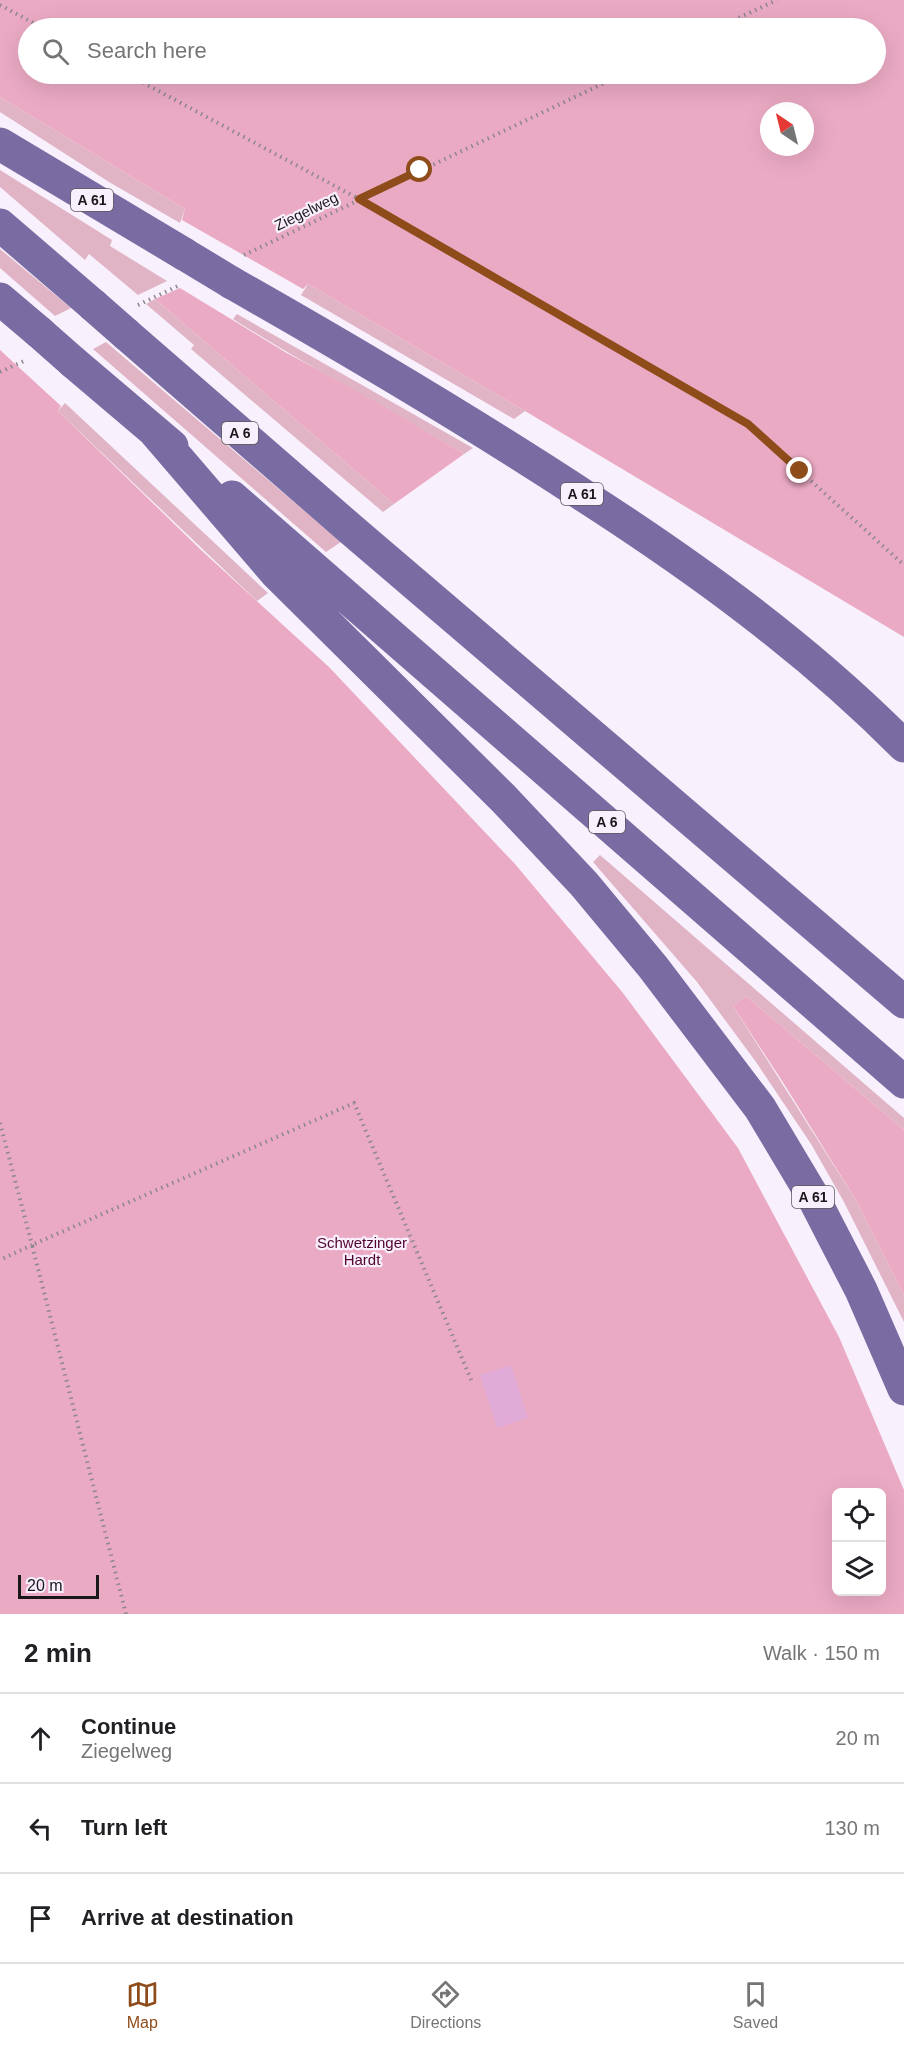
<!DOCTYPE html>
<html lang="en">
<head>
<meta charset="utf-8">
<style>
  :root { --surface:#fff; --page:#f6f6f6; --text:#202124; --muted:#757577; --line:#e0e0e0; --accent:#8e4c1a }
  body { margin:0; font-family:Helvetica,sans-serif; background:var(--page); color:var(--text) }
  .controls { position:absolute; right:18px; bottom:18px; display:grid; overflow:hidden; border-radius:9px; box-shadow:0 6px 24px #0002 }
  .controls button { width:54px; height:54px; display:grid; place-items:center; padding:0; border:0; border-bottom:2px solid var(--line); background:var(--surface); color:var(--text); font:30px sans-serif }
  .compass { position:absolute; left:760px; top:102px; width:54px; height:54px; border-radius:50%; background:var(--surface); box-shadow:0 6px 24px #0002; rotate:325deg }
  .scale { position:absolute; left:18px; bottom:15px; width:81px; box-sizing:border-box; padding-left:6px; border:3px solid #1a171b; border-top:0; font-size:16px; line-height:21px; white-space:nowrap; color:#1a171b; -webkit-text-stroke:4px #f8f0fc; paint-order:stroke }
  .stop { position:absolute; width:18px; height:18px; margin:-14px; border:4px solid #8e4c1a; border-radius:50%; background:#fff }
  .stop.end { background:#8e4c1a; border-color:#fff; box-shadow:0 2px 6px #0008 }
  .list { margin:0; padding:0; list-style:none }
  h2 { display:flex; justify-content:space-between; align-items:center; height:78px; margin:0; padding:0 24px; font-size:26px }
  h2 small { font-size:20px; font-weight:400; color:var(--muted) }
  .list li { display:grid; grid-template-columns:39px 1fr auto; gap:18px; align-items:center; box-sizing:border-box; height:90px; padding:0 24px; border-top:2px solid var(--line) }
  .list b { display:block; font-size:22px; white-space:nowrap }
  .list p { margin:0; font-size:20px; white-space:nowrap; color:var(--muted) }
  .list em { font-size:20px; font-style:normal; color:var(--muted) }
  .icon { flex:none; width:33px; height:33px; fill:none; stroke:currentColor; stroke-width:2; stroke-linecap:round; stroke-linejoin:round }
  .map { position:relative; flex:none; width:904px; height:1614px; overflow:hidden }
  .search { position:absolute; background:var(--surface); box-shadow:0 6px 24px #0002; left:18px; right:18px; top:18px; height:66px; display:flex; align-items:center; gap:15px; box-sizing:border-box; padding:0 21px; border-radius:33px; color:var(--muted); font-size:22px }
  .sheet { height:348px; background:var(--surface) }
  nav { display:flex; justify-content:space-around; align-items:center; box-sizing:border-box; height:84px; border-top:2px solid var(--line); background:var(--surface); font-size:16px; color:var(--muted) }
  nav a { display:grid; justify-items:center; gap:3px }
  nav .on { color:var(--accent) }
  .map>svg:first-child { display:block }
</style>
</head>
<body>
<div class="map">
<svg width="904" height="1614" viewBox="0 0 904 1614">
  <rect width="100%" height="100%" fill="#f8f0fc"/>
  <path fill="#e0b4c5" d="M 0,97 L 185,209 L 180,223 L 109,182 L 0,112 Z
    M 0,170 L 112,240 L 110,246 L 167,281 L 138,295 L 89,254 L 85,260 L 0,187 Z
    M 0,249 L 71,308 L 55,316 L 0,268 Z
    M 308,284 L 525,411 L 514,419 L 301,295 Z
    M 155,299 L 394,504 L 383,512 L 191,349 L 194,345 L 146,304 Z
    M 237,314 L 473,448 L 464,454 C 387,409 309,367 233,319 Z
    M 106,342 L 341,542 L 326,552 L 93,349 Z
    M 65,403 L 268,593 L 257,601 L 58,411 Z
    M 600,855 L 904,1118 L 904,1130 L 746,996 L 733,1006 L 857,1202 L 904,1295 L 904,1322 L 844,1202 L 811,1144 L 756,1062 L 697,982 L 593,862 Z"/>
  <path fill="#ebaac4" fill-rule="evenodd" d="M 0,0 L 904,0 L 904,637 L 525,411 L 308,284 L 303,289 L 182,220 L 185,209 L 0,97 ZM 876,28 L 876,74 L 28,74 L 28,28 ZM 769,111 L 805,111 L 805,147 L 769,147 Z
    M 180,288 L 285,352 L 366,396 L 464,454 L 394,504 L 155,299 Z
    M 0,350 L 61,406 L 58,411 L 200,549 L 329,667 L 515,864 L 623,993 L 738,1148 L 839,1337 L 904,1490 L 904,1614 L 0,1614 ZM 836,1492 L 882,1492 L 882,1592 L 836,1592 Z
    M 746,996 L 904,1130 L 904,1295 L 857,1202 L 784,1084 L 733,1006 Z"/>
  <path fill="#e0abd6" d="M 511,1365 L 528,1418 L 497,1428 L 480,1375 Z"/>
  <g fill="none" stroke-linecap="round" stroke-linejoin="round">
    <path stroke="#8d878f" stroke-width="4" stroke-dasharray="1.5 4.5" stroke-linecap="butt" d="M 0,5 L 43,28
      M 717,28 L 777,0
      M 127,74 L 359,199 L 748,424 L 904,565
      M 244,255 L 623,74
      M 138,305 L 180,285
      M 0,372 L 26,360
      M 0,1123 L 32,1245 L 0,1260
      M 126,1614 L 32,1245 L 354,1103 L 472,1382"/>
    <path stroke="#786ca3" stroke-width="33" d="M 0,144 L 184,254
      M 0,225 L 93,305
      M 232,283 C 352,351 470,421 586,497 C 699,570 809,650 904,746
      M 0,299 L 39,332
      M 126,334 L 354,532 L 904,1002
      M 73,362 L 172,446
      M 155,432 L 276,573 L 504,799 L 584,884 L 653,967 L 760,1108 L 812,1195 L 861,1290 L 904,1389
      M 232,497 L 904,1082"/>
    <path stroke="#786ca3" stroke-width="33" d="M 184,254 L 232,283
      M 93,305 L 126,334
      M 39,332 L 73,362"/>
  </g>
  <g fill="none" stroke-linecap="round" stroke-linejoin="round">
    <path stroke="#8e4c1a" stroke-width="8" d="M 420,170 L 359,199 L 748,424 L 800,471"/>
  </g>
  <g text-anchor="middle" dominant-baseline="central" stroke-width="4.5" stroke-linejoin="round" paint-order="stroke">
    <g fill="#f8f0fc" stroke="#5d585e" stroke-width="1.5">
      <rect x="71" y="189" width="42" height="22" rx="4.5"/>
      <rect x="222" y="422" width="36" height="22" rx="4.5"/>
      <rect x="561" y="483" width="42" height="22" rx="4.5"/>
      <rect x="589" y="811" width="36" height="22" rx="4.5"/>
      <rect x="792" y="1186" width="42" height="22" rx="4.5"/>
    </g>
    <g font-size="14" font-weight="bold" fill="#1a171b">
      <text x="92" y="200">A 61</text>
      <text x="240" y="433">A 6</text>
      <text x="582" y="494">A 61</text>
      <text x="607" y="822">A 6</text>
      <text x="813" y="1197">A 61</text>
    </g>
    <g font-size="15" fill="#1a171b" stroke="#f8f0fc">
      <text transform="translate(306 211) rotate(-26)">Ziegelweg</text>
    </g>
    <g font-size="15" fill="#510430" stroke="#f8f0fc">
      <text x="362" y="1242">Schwetzinger<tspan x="362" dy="17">Hardt</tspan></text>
    </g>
  </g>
</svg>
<div class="controls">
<button><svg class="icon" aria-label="locate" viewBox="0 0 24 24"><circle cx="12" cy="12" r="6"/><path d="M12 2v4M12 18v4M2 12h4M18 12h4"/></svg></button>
<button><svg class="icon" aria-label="layers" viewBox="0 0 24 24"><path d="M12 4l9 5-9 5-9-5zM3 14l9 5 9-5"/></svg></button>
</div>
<svg class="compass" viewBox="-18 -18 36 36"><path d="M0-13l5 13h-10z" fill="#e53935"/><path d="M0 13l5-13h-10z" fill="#757577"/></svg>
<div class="scale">20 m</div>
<div class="stop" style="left:420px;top:170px"></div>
<div class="stop end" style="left:800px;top:471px"></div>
<div class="search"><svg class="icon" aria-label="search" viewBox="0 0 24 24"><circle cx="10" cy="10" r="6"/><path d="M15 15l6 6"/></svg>Search here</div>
</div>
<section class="sheet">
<h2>2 min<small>Walk · 150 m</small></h2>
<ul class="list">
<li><svg class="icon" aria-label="ahead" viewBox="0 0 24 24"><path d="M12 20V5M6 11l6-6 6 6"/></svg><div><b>Continue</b><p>Ziegelweg</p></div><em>20 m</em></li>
<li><svg class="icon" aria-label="left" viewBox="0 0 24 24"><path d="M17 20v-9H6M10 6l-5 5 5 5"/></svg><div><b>Turn left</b></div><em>130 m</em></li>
<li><svg class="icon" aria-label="arrive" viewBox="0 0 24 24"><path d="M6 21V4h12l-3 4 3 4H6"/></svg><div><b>Arrive at destination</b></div></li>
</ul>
</section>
<nav>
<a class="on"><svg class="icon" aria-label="map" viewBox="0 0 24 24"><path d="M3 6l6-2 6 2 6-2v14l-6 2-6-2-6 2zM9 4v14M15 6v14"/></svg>Map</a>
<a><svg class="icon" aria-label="directions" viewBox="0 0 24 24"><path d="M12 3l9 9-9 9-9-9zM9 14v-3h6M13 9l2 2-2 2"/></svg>Directions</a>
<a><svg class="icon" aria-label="saved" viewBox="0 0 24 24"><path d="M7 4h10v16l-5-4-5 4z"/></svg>Saved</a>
</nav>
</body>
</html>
